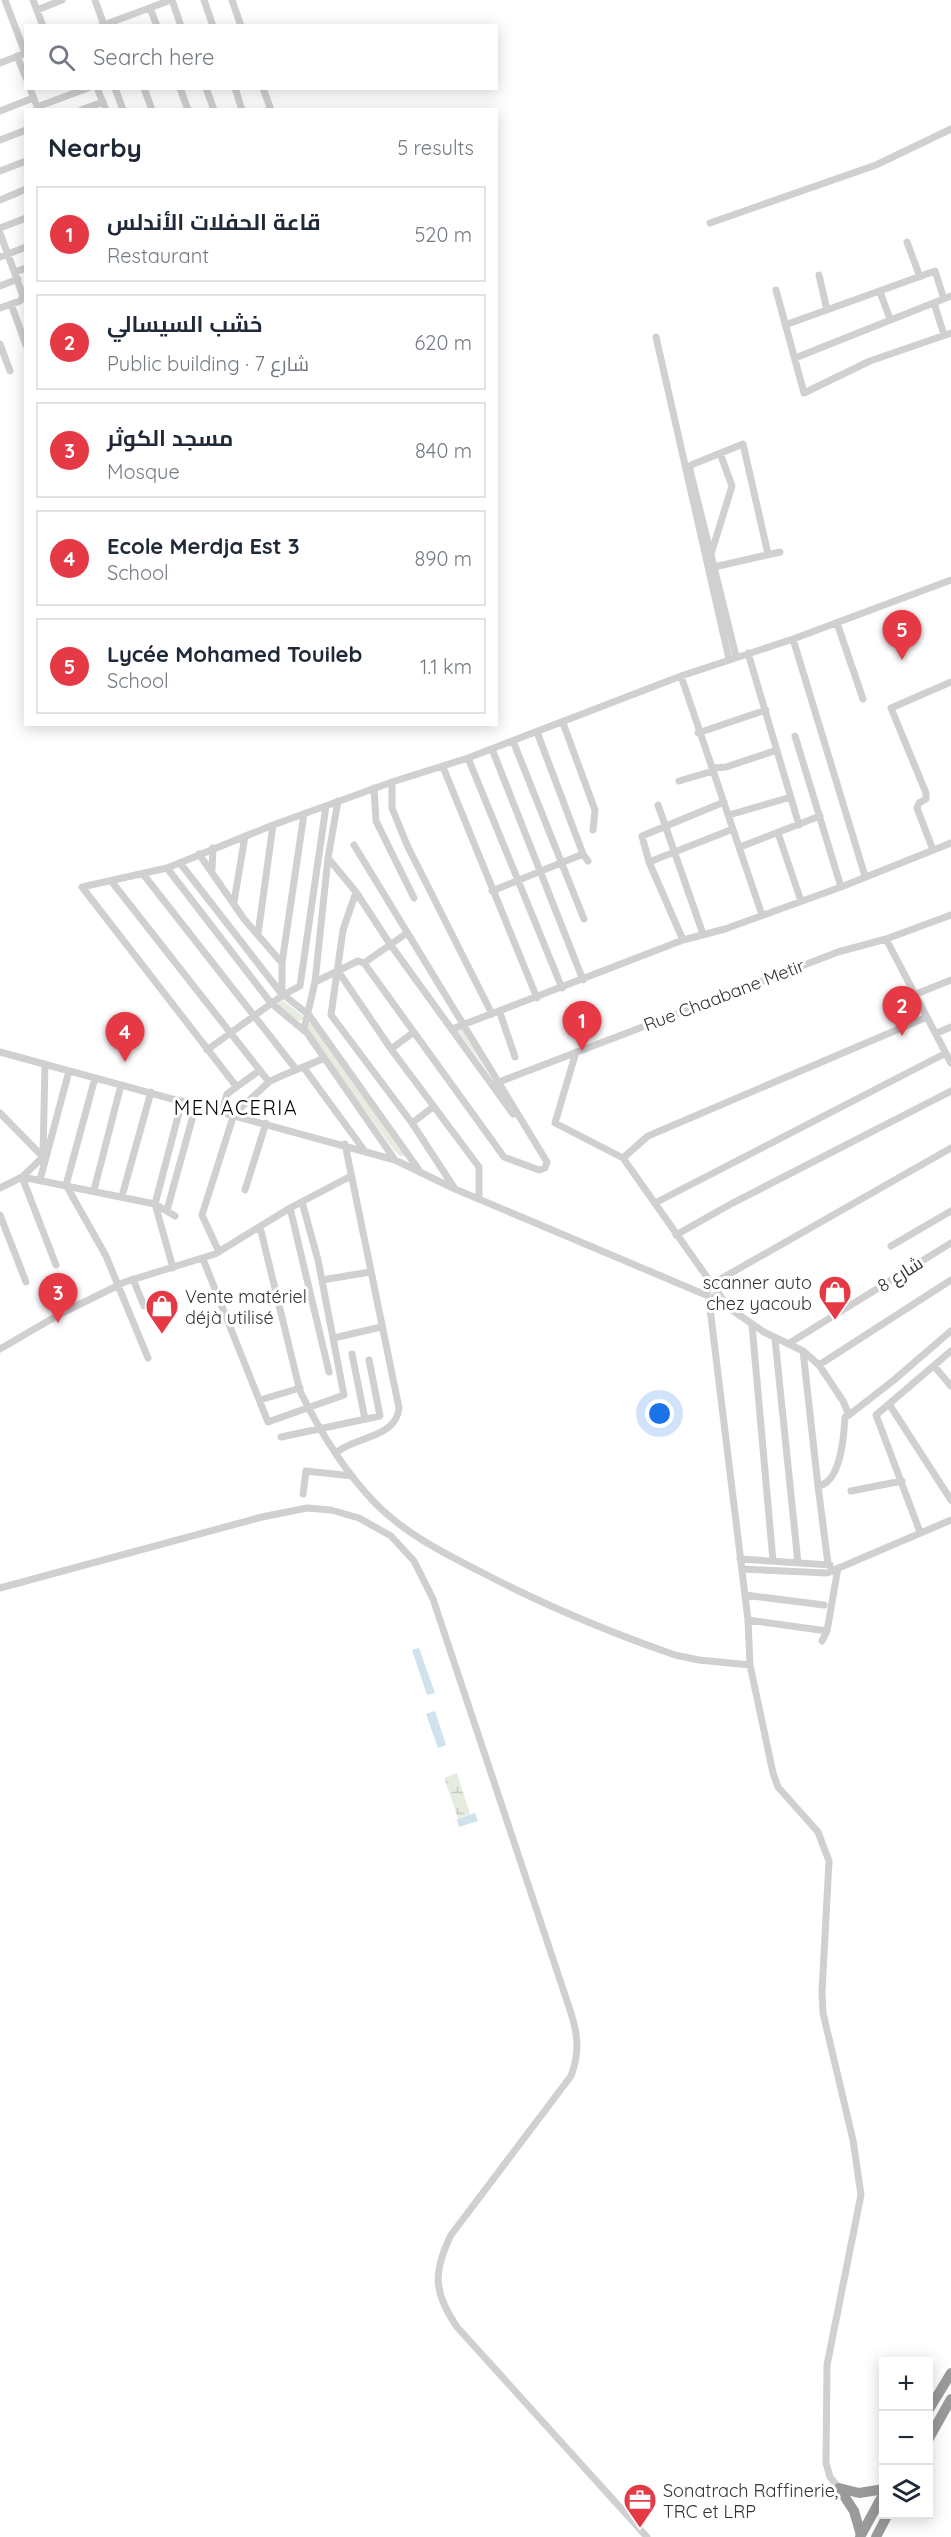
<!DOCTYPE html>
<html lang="en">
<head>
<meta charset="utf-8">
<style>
  :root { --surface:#fff; --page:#f2f2f3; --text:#1f2937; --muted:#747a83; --line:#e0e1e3; --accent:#e63946 }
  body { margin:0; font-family:Quicksand,Cairo,sans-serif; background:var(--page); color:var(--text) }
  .controls { position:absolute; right:18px; bottom:18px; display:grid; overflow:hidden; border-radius:0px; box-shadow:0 3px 15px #0003 }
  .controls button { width:54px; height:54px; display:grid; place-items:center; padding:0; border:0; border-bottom:2px solid var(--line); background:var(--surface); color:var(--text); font:30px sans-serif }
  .you { position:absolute; left:660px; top:1414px; width:21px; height:21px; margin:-15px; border:4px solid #fff; border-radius:50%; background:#1a73e8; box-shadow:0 0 0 9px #1a73e833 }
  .badge { display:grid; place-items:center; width:39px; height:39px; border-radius:50%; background:var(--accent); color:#fff; font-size:20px; font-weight:700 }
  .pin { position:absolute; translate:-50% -50px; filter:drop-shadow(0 2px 3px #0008) }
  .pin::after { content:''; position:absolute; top:32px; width:21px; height:18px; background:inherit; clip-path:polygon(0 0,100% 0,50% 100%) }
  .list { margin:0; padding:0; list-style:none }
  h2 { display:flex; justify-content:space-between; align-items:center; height:78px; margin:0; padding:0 24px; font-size:26px }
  h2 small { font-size:20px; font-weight:400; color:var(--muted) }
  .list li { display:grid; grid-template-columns:39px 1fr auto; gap:18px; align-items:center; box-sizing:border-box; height:96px; margin:0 12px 12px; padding:0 12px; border:2px solid var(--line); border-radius:0px }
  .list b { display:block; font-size:22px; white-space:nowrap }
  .list p { margin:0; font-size:20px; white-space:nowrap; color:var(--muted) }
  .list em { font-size:20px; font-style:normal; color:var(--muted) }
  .icon { flex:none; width:33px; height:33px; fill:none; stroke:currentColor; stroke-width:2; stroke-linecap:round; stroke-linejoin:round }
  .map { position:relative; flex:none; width:951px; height:2537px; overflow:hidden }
  .search { position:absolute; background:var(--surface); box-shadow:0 3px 15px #0003; left:24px; top:24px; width:474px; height:66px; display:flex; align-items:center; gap:15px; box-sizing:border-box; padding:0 21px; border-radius:0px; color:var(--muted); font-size:22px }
  .panel { position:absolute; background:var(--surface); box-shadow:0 3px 15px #0003; left:24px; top:108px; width:474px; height:618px; border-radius:0px }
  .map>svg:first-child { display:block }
</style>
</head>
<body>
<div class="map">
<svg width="951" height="2537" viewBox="0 0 951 2537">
  <defs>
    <pattern id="wetland-marsh" width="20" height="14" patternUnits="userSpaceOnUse" patternTransform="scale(1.5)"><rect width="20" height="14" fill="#e6ecdf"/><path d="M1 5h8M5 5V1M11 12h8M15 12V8" fill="none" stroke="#c6cbc0"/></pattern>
  </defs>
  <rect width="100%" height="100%" fill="#fff"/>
  <path fill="#e6ecdf" d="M 282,1000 L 303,1016 L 304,1019 L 299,1021 L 279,1006 L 278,1003 Z
    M 311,1022 L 407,1156 L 400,1156 L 393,1149 L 309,1032 L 307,1026 Z
    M 462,1027 L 493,1078 L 457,1030 Z"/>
  <path fill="url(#wetland-marsh)" d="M 457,1773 L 470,1814 L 458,1818 L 444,1778 Z"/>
  <path fill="#cfe2ee" d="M 419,1648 L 435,1693 L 427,1695 L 412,1650 Z
    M 435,1711 L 446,1745 L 438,1748 L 426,1714 Z
    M 475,1813 L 478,1821 L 459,1827 L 457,1819 Z"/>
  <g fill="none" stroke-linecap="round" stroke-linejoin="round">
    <path stroke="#d0d0d0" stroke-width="7" d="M 5,0 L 25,53
      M 33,0 L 43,26
      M 95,0 L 104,25
      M 172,0 L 181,26
      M 204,0 L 213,26
      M 232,0 L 241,26
      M 150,8 L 157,26
      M 37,10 L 62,0
      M 101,26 L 171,0
      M 17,56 L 26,78
      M 0,63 L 26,53
      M 30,88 L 35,102
      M 97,88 L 106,110
      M 115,88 L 123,110
      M 144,88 L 152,110
      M 180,88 L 188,110
      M 206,88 L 214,110
      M 235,88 L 242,110
      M 263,88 L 271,110
      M 37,107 L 88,88
      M 81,110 L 103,102
      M 0,111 L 33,98
      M 0,140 L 26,130
      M 0,171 L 26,161
      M 0,200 L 26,189
      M 710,223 L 876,165 L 951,129
      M 0,228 L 26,218
      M 0,233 L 23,296 L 20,301 L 0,308
      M 907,242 L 920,277
      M 0,257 L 26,247
      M 15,272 L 26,268
      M 819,275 L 827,310
      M 0,286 L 18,279
      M 776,290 L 804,393 L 870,361 L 951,333
      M 880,292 L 890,319
      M 934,303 L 944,335
      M 11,304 L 26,345
      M 785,325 L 935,271 L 944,299
      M 656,337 L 729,659
      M 0,344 L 10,371
      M 795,358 L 951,296
      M 711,554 L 732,486 L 720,453
      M 714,567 L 780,552
      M 837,623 L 863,699
      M 793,639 L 865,876
      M 748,653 L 799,825
      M 736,656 L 690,470 L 691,465 L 743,444 L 768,554
      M 681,676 L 762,915
      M 563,723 L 595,810 L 593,830
      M 537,732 L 583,854 L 588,861
      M 698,733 L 766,710
      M 795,736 L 841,887
      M 513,741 L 584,919
      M 492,749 L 583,980
      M 468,758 L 562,988
      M 443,767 L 537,998
      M 713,768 L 726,767 L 777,750
      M 679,781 L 713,771
      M 392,782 L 392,808 L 407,845 L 492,1014
      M 374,788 L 376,821 L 414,898
      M 658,805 L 703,934
      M 729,815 L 791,797
      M 778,833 L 801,901
      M 354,845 L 547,1162 L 545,1168 L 539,1170 L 504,1157 L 364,963
      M 740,847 L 820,816
      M 933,850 L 917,808 L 919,803 L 926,799 L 926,793 L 891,708 L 951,682
      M 199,854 L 244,919 L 282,963
      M 328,858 L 356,892 L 390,944 L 513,1114
      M 649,862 L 733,829
      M 180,863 L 281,993 L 309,1015 L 419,1170
      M 167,868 L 271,1003 L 307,1033 L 395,1160
      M 212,869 L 213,848
      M 143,874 L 295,1068
      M 112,882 L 269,1082 C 288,1072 306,1067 324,1058
      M 492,891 L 583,854
      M 356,892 L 343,930 L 331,1015 L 412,1123 L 455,1189
      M 234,902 L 245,836
      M 258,934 L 273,825
      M 886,939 L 951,1063
      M 683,940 L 649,862 L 642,836 L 724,802
      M 338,971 L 391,1049 L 479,1167 L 479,1198
      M 315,982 L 358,961 L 364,963 L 407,933
      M 282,992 L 282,963 L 304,814
      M 916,994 L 951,980
      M 500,1013 L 515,1057
      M 304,1029 L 315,982 L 328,858 L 338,801
      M 452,1029 L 683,940 L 725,929 L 841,887 L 951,843
      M 937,1033 L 951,1027
      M 391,1049 L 414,1032
      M 207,1050 L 283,995 L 300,986 L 326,806
      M 0,1052 L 395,1160 L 455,1189 L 706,1295
      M 576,1052 L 555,1123 L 623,1158 L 726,1304
      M 45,1064 L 43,1157 L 22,1177 L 155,1204 L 175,1216
      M 304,1068 L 364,1150
      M 95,1078 L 66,1185 L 106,1256 L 148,1358
      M 499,1082 L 838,952 L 886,939 L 951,915
      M 236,1086 L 82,887 L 167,868 L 273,825 L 392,782 L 468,758 L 681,676 L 793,639 L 951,580
      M 222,1111 L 227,1094 L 260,1070
      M 0,1113 L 43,1157
      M 412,1123 L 433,1107
      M 623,1158 L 648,1136 L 927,1017
      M 40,1180 L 69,1071
      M 0,1188 L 22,1177 L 56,1265
      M 94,1190 L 121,1085
      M 245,1190 L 266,1123
      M 122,1196 L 151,1092
      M 655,1203 L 946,1053
      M 290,1208 L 329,1372
      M 167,1210 L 196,1105
      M 0,1215 L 26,1282
      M 260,1227 L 300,1391 C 319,1430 346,1473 376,1504 C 407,1535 444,1553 483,1573 C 544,1605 609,1632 675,1655 L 699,1660 L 750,1665
      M 676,1235 L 729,1205 L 951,1091
      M 891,1246 L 951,1211
      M 219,1252 L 202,1215 L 234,1114 L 269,1082
      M 203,1259 L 268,1422 L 344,1395 L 318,1260 L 302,1202
      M 173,1268 L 155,1204 L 182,1101
      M 133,1279 L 144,1306
      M 322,1280 L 370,1272
      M 707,1293 L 710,1285 L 951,1148
      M 713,1297 L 764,1332 L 803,1351 L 819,1365 L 843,1401 L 849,1415 L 845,1417 C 844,1435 841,1483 818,1486 L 828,1564
      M 709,1300 L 748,1620 L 750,1665 L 773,1773 L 778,1787 L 818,1832 L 829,1861 L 822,1992 L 823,2013 L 853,2140 L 861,2195 L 827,2365 L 826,2463 L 830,2477 L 839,2488
      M 752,1325 L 773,1561
      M 334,1338 L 381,1327
      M 775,1339 L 798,1563
      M 788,1344 L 951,1243
      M 0,1349 L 60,1314 L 125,1282 L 215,1254 L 290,1208 L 351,1176
      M 803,1351 L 818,1486
      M 352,1354 L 365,1419
      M 819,1365 L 951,1280
      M 934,1366 L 951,1386
      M 260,1400 L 300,1388
      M 889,1404 L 951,1500
      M 849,1415 L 894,1380 L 951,1331
      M 281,1437 L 380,1416 L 369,1360
      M 337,1452 C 357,1436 396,1438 399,1408 L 345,1144
      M 851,1491 L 902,1481
      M 303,1494 L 306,1471 L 352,1476
      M 920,1532 L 876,1415 L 951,1351
      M 740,1559 L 830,1565
      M 742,1569 L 827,1573 L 951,1520
      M 0,1588 L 262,1517 L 307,1508 L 331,1510 L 359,1518 L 391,1536 L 414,1561 L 433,1599 L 570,2010 C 578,2034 580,2052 571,2076 L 451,2235 C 433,2272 433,2292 457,2327 L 647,2537
      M 745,1595 L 824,1605
      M 748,1620 L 827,1631
      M 822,1641 L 827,1631 L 838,1568"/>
    <path stroke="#9a9a9a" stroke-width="10" d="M 928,2411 L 951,2373
      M 928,2440 L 951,2399
      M 839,2488 L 854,2511 L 861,2535
      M 839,2488 L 859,2493 L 884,2489
      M 860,2537 L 884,2493
      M 876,2537 L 888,2514"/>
  </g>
  <defs>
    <g id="shop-pin" transform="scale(1.725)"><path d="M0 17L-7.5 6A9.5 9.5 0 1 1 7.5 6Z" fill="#e63946" stroke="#fff"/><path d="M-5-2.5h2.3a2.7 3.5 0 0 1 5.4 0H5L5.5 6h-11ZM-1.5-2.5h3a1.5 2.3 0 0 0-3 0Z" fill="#fff"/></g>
    <g id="office-pin" transform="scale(1.725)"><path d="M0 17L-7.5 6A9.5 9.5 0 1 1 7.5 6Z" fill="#e63946" stroke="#fff"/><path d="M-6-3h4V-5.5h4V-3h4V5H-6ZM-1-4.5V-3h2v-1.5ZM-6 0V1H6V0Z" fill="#fff"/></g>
  </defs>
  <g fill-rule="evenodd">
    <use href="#shop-pin" x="835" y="1292"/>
    <use href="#shop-pin" x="162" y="1306"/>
    <use href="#office-pin" x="640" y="2500"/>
  </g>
  <g text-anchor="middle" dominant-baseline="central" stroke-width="6" stroke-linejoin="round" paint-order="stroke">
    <g font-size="18" fill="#333" stroke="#fff">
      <text transform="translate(724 995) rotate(-21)">Rue Chaabane Metir</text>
      <text transform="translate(900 1274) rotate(-32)">شارع 8</text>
    </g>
    <g font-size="18" fill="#333" stroke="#fff" text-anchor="start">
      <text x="812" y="1282" text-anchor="end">scanner auto<tspan x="812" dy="21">chez yacoub</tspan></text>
      <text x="185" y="1296">Vente matériel<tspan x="185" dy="21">déjà utilisé</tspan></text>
      <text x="663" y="2490">Sonatrach Raffinerie,<tspan x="663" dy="21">TRC et LRP</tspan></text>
    </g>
    <g font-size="20" letter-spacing="1.5" fill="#000" stroke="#fff">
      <text x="236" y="1107">MENACERIA</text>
    </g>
  </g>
</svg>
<div class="controls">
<button>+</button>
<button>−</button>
<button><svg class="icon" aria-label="layers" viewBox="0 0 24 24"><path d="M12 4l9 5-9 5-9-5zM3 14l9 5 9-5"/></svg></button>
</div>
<div class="you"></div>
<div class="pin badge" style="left:582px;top:1051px">1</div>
<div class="pin badge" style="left:902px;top:1036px">2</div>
<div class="pin badge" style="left:58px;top:1323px">3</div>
<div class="pin badge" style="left:125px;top:1062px">4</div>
<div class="pin badge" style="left:902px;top:660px">5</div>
<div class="search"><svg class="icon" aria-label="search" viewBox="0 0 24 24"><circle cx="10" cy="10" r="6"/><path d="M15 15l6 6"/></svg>Search here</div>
<section class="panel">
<h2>Nearby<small>5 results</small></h2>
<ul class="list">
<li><span class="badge">1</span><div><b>قاعة الحفلات الأندلس</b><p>Restaurant</p></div><em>520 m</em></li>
<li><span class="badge">2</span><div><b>خشب السيسالي</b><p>Public building · شارع 7</p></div><em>620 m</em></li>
<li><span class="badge">3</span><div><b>مسجد الكوثر</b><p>Mosque</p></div><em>840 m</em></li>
<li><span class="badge">4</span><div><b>Ecole Merdja Est 3</b><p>School</p></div><em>890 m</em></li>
<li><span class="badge">5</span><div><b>Lycée Mohamed Touileb</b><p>School</p></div><em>1.1 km</em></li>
</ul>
</section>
</div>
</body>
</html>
